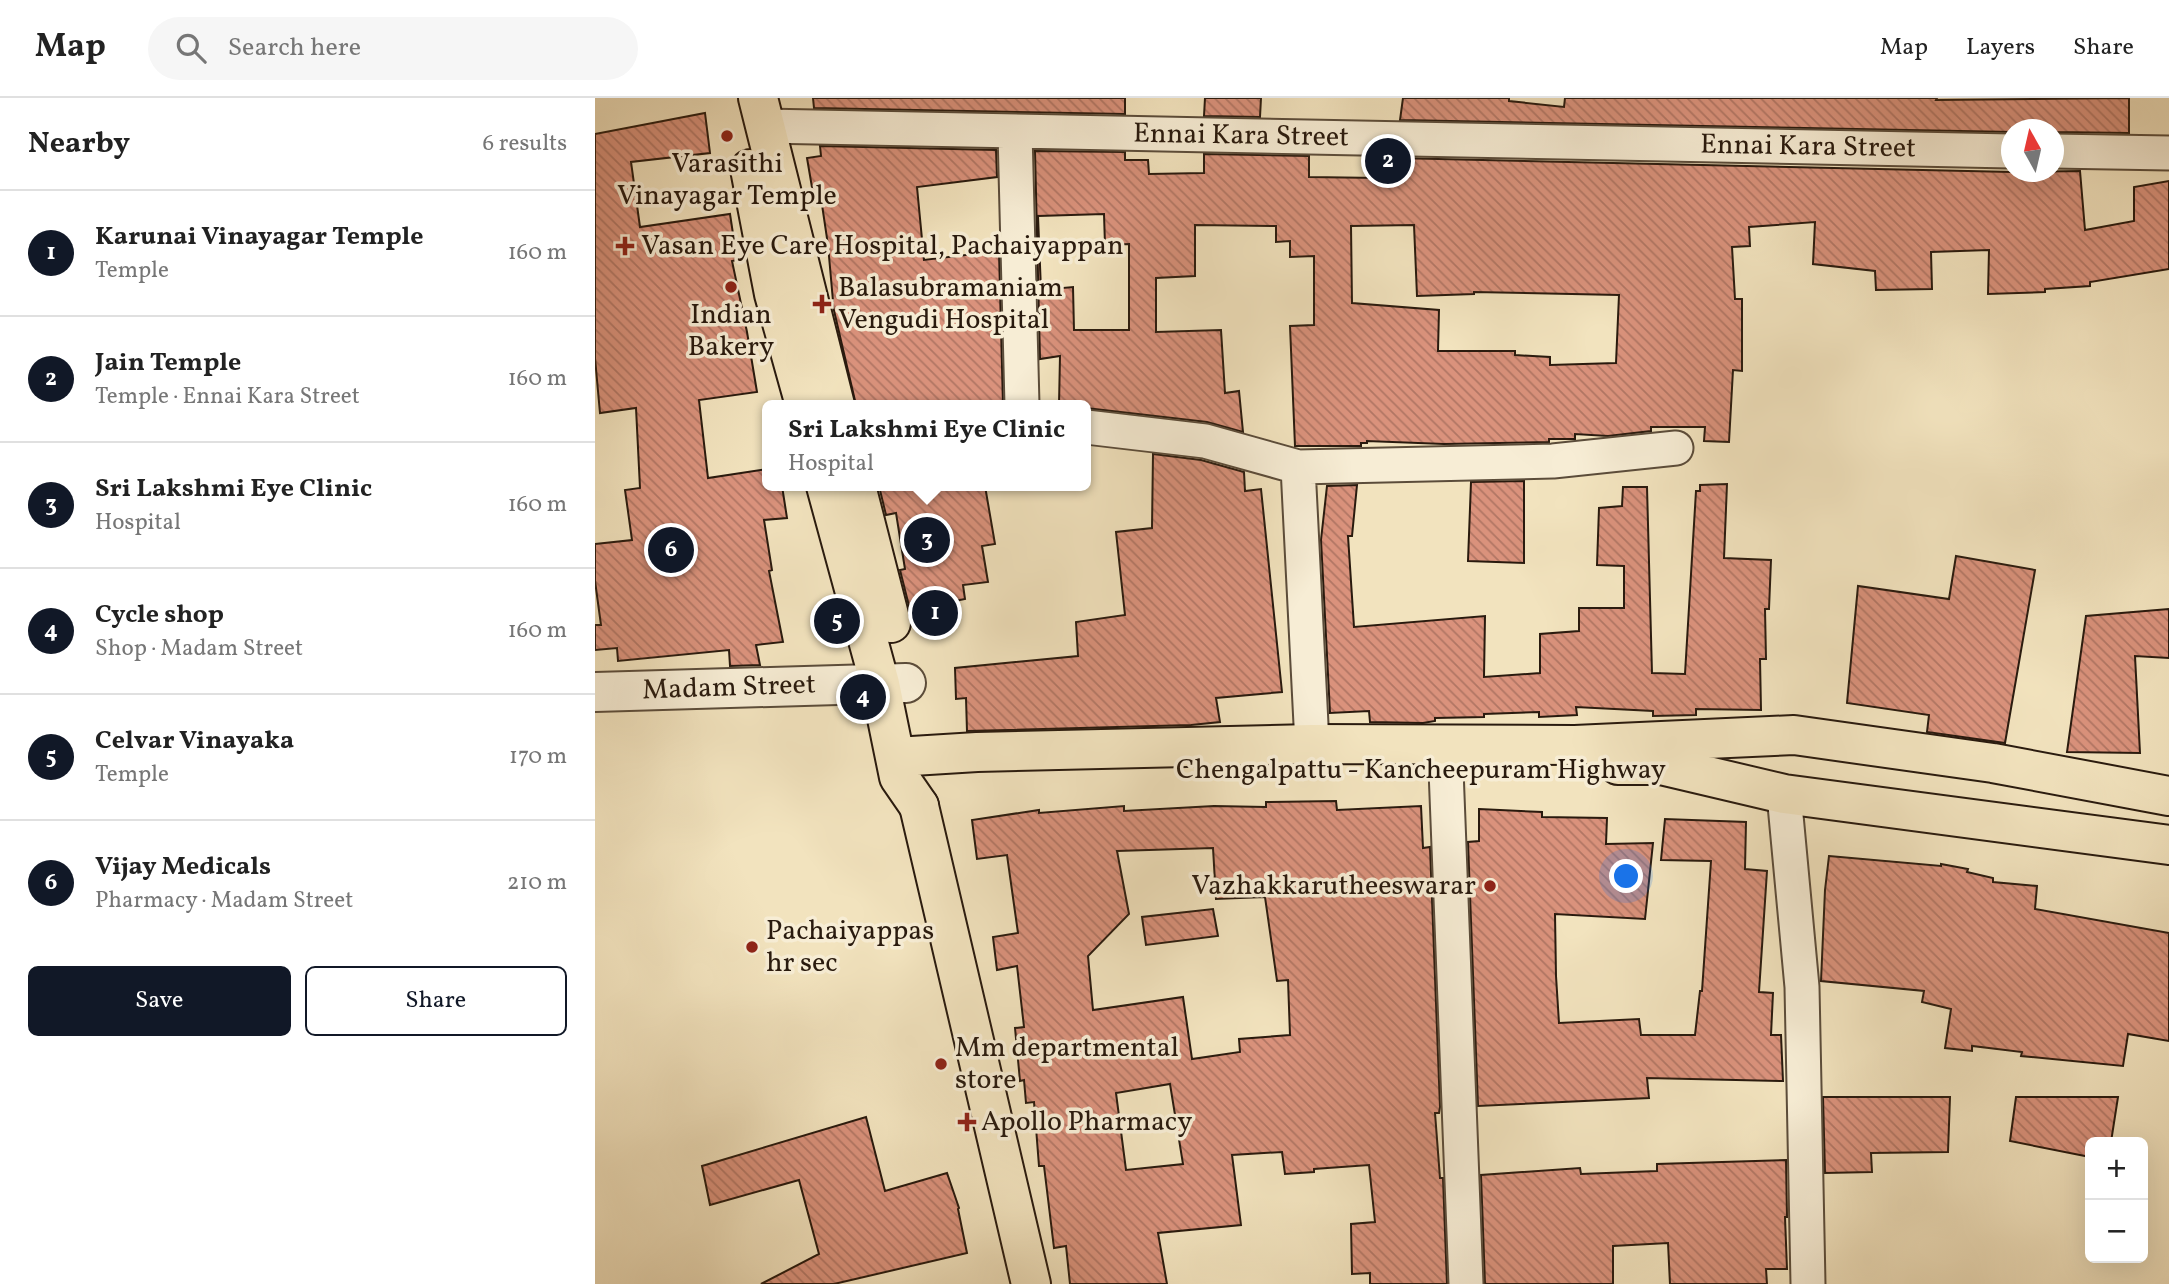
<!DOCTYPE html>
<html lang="en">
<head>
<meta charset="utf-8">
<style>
  :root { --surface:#fff; --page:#f6f6f6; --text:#222; --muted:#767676; --line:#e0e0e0; --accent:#111827 }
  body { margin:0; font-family:Vollkorn,serif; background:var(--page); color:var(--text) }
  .controls { position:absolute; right:21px; bottom:21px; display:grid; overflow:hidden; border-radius:10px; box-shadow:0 7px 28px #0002 }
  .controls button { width:63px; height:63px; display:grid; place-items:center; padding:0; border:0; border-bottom:2px solid var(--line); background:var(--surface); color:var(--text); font:35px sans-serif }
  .compass { position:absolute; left:1406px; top:21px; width:63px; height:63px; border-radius:50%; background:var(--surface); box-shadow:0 7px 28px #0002; rotate:352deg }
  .you { position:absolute; left:1032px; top:779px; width:24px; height:24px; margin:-18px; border:5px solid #fff; border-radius:50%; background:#1a73e8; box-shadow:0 0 0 10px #1a73e833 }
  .badge { display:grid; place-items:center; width:46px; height:46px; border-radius:50%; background:var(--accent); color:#fff; font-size:23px; font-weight:700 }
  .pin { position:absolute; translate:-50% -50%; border:4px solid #fff; box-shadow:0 2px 7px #0006 }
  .popup { position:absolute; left:167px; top:302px; width:329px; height:91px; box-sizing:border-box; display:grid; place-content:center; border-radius:10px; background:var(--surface); filter:drop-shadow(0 2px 5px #0005); font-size:23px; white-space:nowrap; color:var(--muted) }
  .popup b { font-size:26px; color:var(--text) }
  .popup::after { content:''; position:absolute; left:50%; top:100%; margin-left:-14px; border:14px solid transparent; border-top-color:var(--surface) }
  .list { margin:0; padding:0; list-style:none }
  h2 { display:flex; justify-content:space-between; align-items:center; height:91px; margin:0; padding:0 28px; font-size:30px }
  h2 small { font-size:23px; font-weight:400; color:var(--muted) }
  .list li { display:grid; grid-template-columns:46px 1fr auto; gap:21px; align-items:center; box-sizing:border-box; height:126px; padding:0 28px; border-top:2px solid var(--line) }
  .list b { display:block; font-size:26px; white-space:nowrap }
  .list p { margin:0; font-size:23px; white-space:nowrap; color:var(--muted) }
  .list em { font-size:23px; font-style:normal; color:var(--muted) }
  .actions { display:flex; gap:14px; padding:21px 28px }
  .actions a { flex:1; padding:16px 0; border:2px solid var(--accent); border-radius:10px; text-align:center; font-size:24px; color:var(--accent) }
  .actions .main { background:var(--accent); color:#fff }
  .icon { flex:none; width:38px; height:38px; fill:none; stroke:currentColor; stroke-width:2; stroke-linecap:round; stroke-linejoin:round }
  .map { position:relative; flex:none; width:1574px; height:1186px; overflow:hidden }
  header { display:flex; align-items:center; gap:42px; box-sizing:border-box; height:98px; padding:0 35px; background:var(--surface); border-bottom:2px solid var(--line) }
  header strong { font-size:33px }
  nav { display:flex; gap:38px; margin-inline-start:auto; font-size:24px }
  .search { width:490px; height:63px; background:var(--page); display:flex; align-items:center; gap:18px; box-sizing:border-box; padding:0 24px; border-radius:38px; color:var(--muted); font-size:26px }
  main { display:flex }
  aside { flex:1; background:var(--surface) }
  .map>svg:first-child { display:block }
</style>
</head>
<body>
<header>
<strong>Map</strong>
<div class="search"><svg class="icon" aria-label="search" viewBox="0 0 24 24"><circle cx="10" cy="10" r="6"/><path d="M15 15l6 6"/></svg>Search here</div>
<nav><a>Map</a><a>Layers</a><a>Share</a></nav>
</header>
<main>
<aside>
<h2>Nearby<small>6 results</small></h2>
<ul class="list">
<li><span class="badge">1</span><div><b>Karunai Vinayagar Temple</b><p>Temple</p></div><em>160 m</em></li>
<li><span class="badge">2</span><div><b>Jain Temple</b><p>Temple · Ennai Kara Street</p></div><em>160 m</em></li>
<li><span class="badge">3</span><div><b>Sri Lakshmi Eye Clinic</b><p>Hospital</p></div><em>160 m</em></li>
<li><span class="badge">4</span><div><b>Cycle shop</b><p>Shop · Madam Street</p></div><em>160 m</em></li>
<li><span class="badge">5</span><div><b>Celvar Vinayaka</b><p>Temple</p></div><em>170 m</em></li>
<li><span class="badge">6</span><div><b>Vijay Medicals</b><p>Pharmacy · Madam Street</p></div><em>210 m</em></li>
</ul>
<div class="actions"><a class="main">Save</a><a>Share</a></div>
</aside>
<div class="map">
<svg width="1574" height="1186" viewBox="0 0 1574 1186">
  <defs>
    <pattern id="building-back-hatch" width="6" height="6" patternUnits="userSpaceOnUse" patternTransform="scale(1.75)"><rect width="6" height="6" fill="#da927c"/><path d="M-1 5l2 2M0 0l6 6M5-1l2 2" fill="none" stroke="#b17664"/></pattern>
  </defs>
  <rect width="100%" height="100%" fill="#f2e3be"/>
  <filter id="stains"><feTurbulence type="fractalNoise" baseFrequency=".00286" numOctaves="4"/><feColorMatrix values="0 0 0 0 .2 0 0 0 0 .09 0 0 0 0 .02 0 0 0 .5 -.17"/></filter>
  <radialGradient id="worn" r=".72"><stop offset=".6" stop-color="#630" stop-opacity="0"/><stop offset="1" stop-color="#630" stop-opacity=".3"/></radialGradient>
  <path fill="url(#building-back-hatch)" stroke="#291a0e" stroke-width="2" fill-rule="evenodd" d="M 218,0 L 530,0 L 530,16 L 219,10 Z
    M 610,0 L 666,0 L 665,19 L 609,18 Z
    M 808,0 L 914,0 L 914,3 L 969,9 L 970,0 L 1342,0 L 1341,2 L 1534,0 L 1534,35 L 1459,34 L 1459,32 L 1417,32 L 1417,34 L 805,22 Z
    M 110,15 L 115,55 L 36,64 L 45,129 L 135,116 L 142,162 L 137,163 L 152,234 L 162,294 L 104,302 L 113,380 L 173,371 L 173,388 L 187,388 L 192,420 L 169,422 L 177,472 L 174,473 L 188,544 L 161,547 L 165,567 L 135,568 L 134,552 L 23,563 L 22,550 L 0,552 L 0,527 L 6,527 L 0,483 L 0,446 L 37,442 L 30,392 L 45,390 L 41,310 L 5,315 L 0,260 L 0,36 Z
    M 225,48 L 401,52 L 402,79 L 322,89 L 329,162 L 404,153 L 408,307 L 261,307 L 237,204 L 238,203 L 233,147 L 226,100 L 219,101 L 212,60 L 226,58 Z
    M 440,53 L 530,54 L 530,62 L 553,62 L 554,76 L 609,75 L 609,56 L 714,58 L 714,79 L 785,80 L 784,64 L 800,63 L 800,60 L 1417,74 L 1485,73 L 1490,132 L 1539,123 L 1539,89 L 1574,83 L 1574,171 L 1495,184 L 1495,188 L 1450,191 L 1450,194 L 1393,196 L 1394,152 L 1336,154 L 1337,191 L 1281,192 L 1280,173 L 1218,166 L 1220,124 L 1154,129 L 1155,148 L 1137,149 L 1140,201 L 1147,201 L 1147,273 L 1138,272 L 1134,344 L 1109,343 L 1110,329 L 1056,329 L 1056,333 L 1013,338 L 980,336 L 980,341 L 954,341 L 954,344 L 849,346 L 772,343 L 772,345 L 766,345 L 766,348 L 700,348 L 695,228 L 719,227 L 719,158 L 695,159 L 695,143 L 681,144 L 681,128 L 600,127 L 600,178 L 561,180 L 561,234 L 626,232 L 630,295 L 644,293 L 648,334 L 612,324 L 491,310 L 491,307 L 464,307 L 465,258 L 445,261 ZM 509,116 L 510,147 L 534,146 L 534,232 L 479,232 L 478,189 L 446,192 L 443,118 ZM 819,127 L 822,198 L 879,196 L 879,194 L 1024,197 L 1021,265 L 955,267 L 955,259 L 920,257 L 920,253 L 843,253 L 844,212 L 757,205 L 756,128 Z
    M 558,356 L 606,362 L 649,374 L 650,393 L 666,391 L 687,594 L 621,600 L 625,624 L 596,627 L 372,633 L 371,600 L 361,601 L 360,570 L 483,558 L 481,524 L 530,517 L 521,434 L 557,430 Z
    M 929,383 L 929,465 L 873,463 L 876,384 Z
    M 1132,386 L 1129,460 L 1176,462 L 1174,511 L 1170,511 L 1171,561 L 1165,561 L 1166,612 L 1101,611 L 1101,617 L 1058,618 L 1058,613 L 981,609 L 982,617 L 944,619 L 944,614 L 889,616 L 889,619 L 840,620 L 840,623 L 828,625 L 775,624 L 774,613 L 735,615 L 726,442 L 732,388 L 762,387 L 757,438 L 753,438 L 759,529 L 890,518 L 889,579 L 945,575 L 945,536 L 984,533 L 984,510 L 1029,510 L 1029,468 L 1002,467 L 1004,410 L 1027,408 L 1028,389 L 1052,389 L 1057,575 L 1090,576 L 1101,393 L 1105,393 L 1105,387 Z
    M 284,388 L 390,388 L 400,446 L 387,448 L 393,484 L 368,487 L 370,501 L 315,512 L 305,472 L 310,471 L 301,415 L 291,417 Z
    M 1361,458 L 1440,472 L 1410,645 L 1332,634 L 1334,617 L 1252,605 L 1263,488 L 1354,501 Z
    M 1574,511 L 1574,560 L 1540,558 L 1545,655 L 1472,654 L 1491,518 Z
    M 741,703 L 742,712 L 826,708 L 828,750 L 835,749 L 845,1009 L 844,1015 L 840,1015 L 845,1080 L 848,1080 L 852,1186 L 775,1186 L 775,1175 L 757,1176 L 756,1126 L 780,1124 L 774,1067 L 719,1071 L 719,1074 L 690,1076 L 687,1054 L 637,1057 L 646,1127 L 563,1135 L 572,1186 L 475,1186 L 471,1148 L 459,1150 L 449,1068 L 444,1068 L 439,1004 L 431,1005 L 429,982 L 425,983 L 420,930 L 429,929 L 422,868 L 402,872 L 398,839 L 423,835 L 412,757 L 382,761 L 377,722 L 444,712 L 444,715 L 529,708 L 529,713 L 619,708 L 671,709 L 671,704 ZM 618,750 L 621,801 L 670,799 L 682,883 L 693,882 L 695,937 L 644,941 L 645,954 L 597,961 L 588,899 L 498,912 L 493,858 L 534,816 L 522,753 ZM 575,986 L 588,1066 L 531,1072 L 521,995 Z
    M 884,711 L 947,714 L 947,719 L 1012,720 L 1011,746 L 1058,745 L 1050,821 L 960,816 L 961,878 L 964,925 L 1044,921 L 1046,937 L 1100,937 L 1105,893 L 1107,893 L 1116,763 L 1066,762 L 1070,721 L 1151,724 L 1150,771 L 1172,773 L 1164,894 L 1178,895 L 1176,937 L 1186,937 L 1188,983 L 1052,980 L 1054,1000 L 883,1008 L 873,744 L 884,743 Z
    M 1234,758 L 1346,768 L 1346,766 L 1373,771 L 1372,774 L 1398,780 L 1398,784 L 1442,788 L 1440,811 L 1574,835 L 1574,943 L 1533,936 L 1528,968 L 1426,958 L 1427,954 L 1377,948 L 1377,953 L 1350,950 L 1356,911 L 1327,904 L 1329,893 L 1226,883 L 1230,792 Z
    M 618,811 L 623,838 L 551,847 L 547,819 Z
    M 1228,999 L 1355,999 L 1353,1054 L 1276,1055 L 1277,1074 L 1230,1075 Z
    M 1421,999 L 1523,999 L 1516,1044 L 1495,1044 L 1495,1059 L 1415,1043 Z
    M 271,1019 L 290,1093 L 352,1075 L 364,1110 L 363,1111 L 372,1155 L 239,1186 L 166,1186 L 224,1156 L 204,1082 L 115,1107 L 107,1068 Z
    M 1191,1062 L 1192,1119 L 1190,1119 L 1192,1171 L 1171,1171 L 1172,1186 L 1075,1186 L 1073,1145 L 1018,1148 L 1018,1186 L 890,1186 L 886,1077 L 985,1070 L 986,1076 L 1062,1073 L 1062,1066 Z"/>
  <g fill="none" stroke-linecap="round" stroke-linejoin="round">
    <g stroke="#5b4c3a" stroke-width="37">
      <path id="minor" d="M 169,28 L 1416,53
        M 420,34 L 427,307
        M 1458,53 L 1574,55
        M 491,329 L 610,343 L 703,369
        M 717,646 L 703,369 L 958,363 L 1081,350
        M 850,646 L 871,1186
        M 1189,696 L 1207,889 L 1213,1186"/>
    </g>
    <g stroke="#5b4c3a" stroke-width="42">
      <path id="tertiary" d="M 0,594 L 311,585"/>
    </g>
    <g stroke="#291a0e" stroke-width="42">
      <path id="primary" d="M 324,708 L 436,1186"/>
    </g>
    <g stroke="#291a0e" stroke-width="42">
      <path id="trunk" d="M 163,0 L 240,307
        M 155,71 L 179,196 L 210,307
        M 231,388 L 285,586 L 304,679 L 324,708
        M 261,388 L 296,525
        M 301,659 L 382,654 L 717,646 L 980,647 L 1199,637 L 1398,665 L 1574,698
        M 1023,667 L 1066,667 L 1189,696 L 1574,747"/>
    </g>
    <use href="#minor" stroke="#f7edd5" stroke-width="33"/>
    <use href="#tertiary" stroke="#f7edd5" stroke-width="38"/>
    <use href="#primary" stroke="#f2e3be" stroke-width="38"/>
    <use href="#trunk" stroke="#f2e3be" stroke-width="38"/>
  </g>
  <g fill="#8f2418" stroke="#f7edd5" stroke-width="2.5">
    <circle cx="132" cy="38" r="7"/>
    <path d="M26.5 137.5h7v7h7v7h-7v7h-7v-7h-7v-7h7z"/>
    <circle cx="136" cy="189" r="7"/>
    <path d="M223.5 195.5h7v7h7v7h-7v7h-7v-7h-7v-7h7z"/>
    <circle cx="895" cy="788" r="7"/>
    <circle cx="157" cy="849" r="7"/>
    <circle cx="346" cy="966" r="7"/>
    <path d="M368.5 1013.5h7v7h7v7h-7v7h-7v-7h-7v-7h7z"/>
  </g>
  <g text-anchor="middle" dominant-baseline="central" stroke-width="7" stroke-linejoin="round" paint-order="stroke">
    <g font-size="28" fill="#291a0e" stroke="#f7edd5">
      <text transform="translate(646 38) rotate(1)">Ennai Kara Street</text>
      <text transform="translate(1213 49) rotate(1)">Ennai Kara Street</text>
      <text transform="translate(134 590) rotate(-2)">Madam Street</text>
      <text x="826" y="672">Chengalpattu - Kancheepuram Highway</text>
    </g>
    <g font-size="28" fill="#291a0e" stroke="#f7edd5" text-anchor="start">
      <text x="132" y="66" text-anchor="middle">Varasithi<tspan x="132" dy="32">Vinayagar Temple</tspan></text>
      <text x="46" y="148">Vasan Eye Care Hospital, Pachaiyappan</text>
      <text x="243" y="190">Balasubramaniam<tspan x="243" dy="32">Vengudi Hospital</tspan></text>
      <text x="136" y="217" text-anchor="middle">Indian<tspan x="136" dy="32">Bakery</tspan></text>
      <text x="881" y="788" text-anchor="end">Vazhakkarutheeswarar</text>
      <text x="171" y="833">Pachaiyappas<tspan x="171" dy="32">hr sec</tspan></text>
      <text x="360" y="950">Mm departmental<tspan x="360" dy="32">store</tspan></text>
      <text x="386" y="1024">Apollo Pharmacy</text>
    </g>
  </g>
  <rect width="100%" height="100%" filter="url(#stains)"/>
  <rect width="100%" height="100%" fill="url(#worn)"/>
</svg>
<div class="controls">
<button>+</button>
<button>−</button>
</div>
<svg class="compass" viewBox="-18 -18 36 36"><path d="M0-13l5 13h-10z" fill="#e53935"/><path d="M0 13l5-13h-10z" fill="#767676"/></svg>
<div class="you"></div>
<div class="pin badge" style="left:340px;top:515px">1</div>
<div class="pin badge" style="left:793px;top:63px">2</div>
<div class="pin badge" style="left:332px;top:442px">3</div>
<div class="popup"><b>Sri Lakshmi Eye Clinic</b>Hospital</div>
<div class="pin badge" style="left:268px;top:599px">4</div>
<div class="pin badge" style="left:242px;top:523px">5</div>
<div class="pin badge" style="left:76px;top:452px">6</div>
</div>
</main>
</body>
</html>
